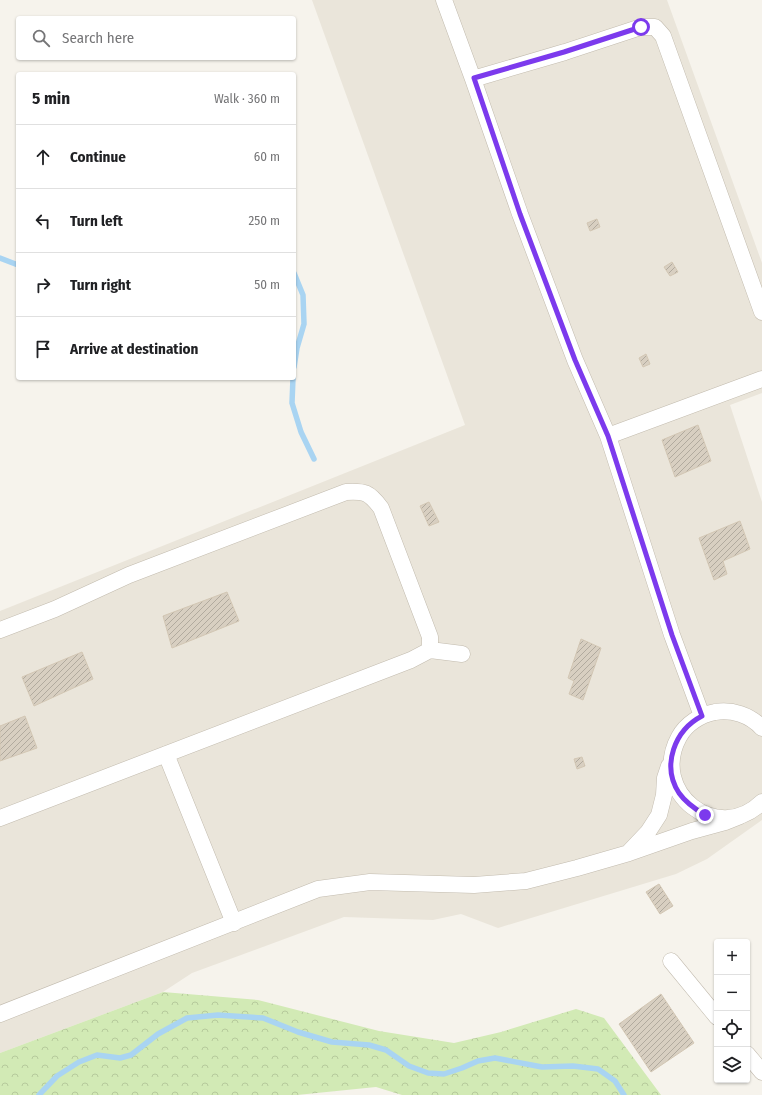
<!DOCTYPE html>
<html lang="en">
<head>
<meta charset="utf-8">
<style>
  :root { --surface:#fff; --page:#f2f2f2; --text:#202124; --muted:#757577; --line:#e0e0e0 }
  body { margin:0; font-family:"Fira Sans Condensed",sans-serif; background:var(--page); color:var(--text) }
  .controls { position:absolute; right:12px; bottom:12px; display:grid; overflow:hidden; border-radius:4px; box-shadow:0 1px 3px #0004 }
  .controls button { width:36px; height:36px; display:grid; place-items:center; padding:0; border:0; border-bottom:1px solid var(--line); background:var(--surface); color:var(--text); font:20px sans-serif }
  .stop { position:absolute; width:12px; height:12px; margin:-9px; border:3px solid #7c3aed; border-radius:50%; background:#fff }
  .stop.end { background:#7c3aed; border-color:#fff; box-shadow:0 1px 4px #0008 }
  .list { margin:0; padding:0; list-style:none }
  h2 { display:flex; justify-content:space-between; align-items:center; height:52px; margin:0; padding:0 16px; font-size:17px }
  h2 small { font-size:13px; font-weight:400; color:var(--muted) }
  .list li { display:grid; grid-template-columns:26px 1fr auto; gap:12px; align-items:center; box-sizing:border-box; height:64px; padding:0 16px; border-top:1px solid var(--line) }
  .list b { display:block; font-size:15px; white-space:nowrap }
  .list em { font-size:13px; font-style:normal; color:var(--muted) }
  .icon { flex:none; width:22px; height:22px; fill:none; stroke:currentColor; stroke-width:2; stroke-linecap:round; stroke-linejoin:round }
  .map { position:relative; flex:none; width:762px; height:1095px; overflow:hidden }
  .search { position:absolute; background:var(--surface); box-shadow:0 1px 3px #0004; left:16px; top:16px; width:280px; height:44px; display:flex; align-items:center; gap:10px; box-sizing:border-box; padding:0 14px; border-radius:4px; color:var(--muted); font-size:15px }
  .panel { position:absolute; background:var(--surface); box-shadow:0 1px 3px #0004; left:16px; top:72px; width:280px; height:308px; border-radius:4px }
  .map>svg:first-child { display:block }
</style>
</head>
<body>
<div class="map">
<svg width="762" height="1095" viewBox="0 0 762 1095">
  <defs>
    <pattern id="forest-crowns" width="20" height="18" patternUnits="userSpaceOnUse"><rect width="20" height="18" fill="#d2eab5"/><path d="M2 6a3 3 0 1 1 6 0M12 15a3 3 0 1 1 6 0" fill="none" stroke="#b6ca9c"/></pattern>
    <pattern id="building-hatch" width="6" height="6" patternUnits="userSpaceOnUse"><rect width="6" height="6" fill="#d8cfc1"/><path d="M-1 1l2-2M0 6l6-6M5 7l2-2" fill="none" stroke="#b1aa9e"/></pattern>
  </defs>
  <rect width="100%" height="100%" fill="#f6f3ec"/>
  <path fill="#eae5da" d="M 312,0 L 667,0 L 762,263 L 762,393 L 730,405 L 762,502 L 762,820 L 707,859 L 676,874 L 498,928 L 461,914 L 433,920 L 344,917 L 192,973 L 163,992 L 0,1053 L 0,611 L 465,425 Z"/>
  <path fill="url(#forest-crowns)" d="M 163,992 L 258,1000 L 379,1031 L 454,1043 L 501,1032 L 576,1009 L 604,1018 L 661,1095 L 402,1095 L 376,1087 L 297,1095 L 0,1095 L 0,1053 Z"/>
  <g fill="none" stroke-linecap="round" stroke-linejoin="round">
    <path stroke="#a9d4f2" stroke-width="5.5" d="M 0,258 L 18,265
      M 294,273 L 303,295 L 304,324 L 297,348 L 294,367
      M 293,378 L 292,403 L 301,432 L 314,459
      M 39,1095 L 57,1076 L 79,1062 L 97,1055 L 120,1058 L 131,1055 L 158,1034 L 187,1018 L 218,1015 L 263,1018 L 298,1032 L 332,1042 L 369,1045 L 386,1050 L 409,1066 L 428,1073 L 444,1074 L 462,1068 L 478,1061 L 495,1058 L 542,1067 L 573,1066 L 598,1069 L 615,1081 L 624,1095"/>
  </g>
  <path fill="url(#building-hatch)" stroke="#d3c7b4" d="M 597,219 L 600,227 L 590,231 L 587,223 Z
    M 672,262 L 678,272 L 670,276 L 664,267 Z
    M 646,354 L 650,364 L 643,367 L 639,358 Z
    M 698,425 L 711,461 L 675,477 L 662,440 Z
    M 429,502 L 439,522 L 429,526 L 420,506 Z
    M 740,521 L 750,549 L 723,561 L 727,574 L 714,580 L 699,538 Z
    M 227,592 L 239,621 L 172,648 L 163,616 Z
    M 581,639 L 601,648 L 583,700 L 569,694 L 574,681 L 568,678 Z
    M 82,652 L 93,679 L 34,706 L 22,677 Z
    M 25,716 L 37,748 L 0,761 L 0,726 Z
    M 582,757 L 585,766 L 577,769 L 574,759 Z
    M 659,884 L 673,906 L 660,914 L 646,892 Z
    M 661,994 L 694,1043 L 651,1072 L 619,1024 Z"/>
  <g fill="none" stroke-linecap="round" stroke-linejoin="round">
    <g stroke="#c2bbae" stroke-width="17">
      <path id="street" d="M 444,0 L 473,79 L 520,214 L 575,360 L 608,436 L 672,635 L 702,716
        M 473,79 L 565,52 L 641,27 L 655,27 L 663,36 L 762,312
        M 608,436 L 762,379
        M 0,630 L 55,609 L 129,575 L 346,492 C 365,491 369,492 381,508 L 430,637 L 430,650 L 411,660 L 0,818
        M 430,650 L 462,654
        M 762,728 C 750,715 732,709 715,712 C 700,715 686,724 679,737 C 649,792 717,846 762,802
        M 166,754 L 234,923
        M 630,851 L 648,832 L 659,815 L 664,795 L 665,778 L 669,766
        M 671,961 L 717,1017
        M 0,1014 L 318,889 L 370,882 L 474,885 L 526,881 L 577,868 L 629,853 L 692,831 L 725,822 L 740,816
        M 747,1054 L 762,1072"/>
    </g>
    <use href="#street" stroke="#fff" stroke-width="16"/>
  </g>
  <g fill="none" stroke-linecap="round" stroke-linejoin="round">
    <path stroke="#7c3aed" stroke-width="5" d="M 641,27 L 564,52 L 474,78 L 520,214 L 575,360 L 608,436 L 672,635 L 702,716 C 675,730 661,765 679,793 C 686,803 695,809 705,815"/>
  </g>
</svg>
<div class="controls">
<button>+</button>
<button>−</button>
<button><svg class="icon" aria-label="locate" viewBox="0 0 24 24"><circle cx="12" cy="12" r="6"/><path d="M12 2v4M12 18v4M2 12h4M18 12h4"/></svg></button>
<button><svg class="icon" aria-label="layers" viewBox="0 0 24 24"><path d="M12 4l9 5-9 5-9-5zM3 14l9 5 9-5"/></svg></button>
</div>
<div class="stop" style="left:641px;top:27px"></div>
<div class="stop end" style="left:705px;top:815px"></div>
<div class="search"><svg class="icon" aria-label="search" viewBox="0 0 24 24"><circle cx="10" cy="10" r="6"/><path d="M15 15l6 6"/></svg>Search here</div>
<section class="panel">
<h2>5 min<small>Walk · 360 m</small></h2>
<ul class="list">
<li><svg class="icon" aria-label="ahead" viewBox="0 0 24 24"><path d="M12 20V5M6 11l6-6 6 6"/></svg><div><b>Continue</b></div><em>60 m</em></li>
<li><svg class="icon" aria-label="left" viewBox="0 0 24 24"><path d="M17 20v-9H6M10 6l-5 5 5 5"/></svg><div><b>Turn left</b></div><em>250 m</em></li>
<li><svg class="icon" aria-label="right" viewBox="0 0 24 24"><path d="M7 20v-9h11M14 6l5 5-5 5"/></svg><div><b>Turn right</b></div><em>50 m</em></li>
<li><svg class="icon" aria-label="arrive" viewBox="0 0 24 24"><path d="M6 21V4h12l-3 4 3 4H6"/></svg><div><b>Arrive at destination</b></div></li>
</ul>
</section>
</div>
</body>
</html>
